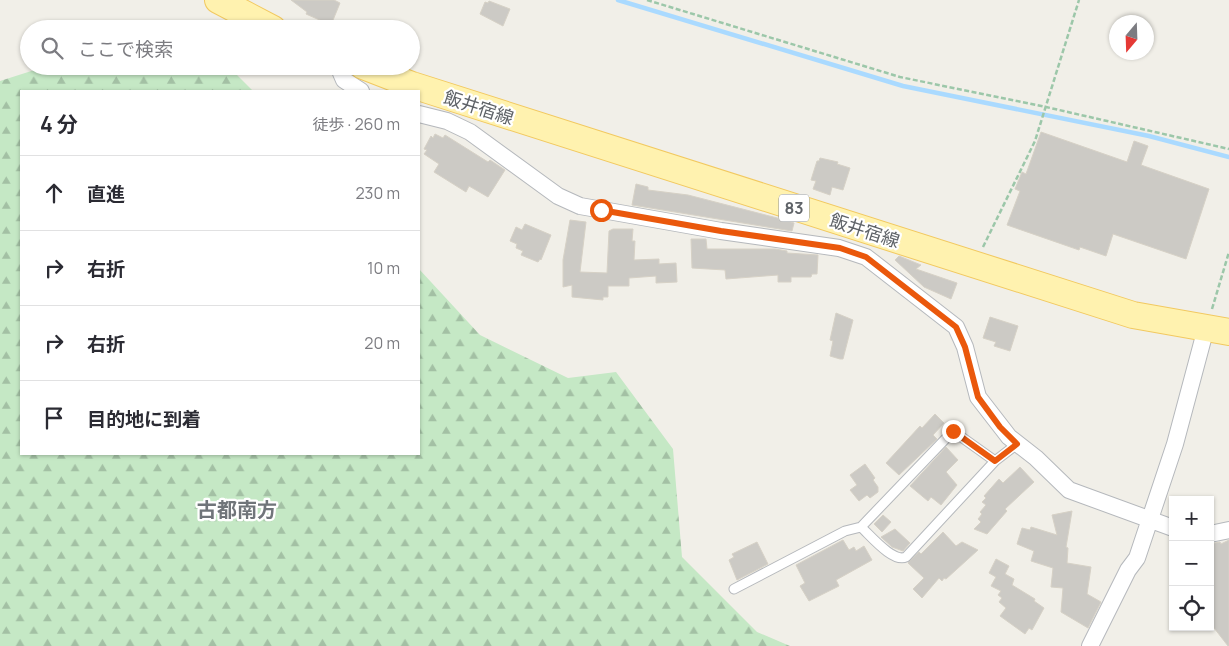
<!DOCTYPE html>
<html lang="ja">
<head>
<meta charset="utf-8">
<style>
  :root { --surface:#fff; --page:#f7f7f7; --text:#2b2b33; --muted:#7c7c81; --line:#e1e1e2 }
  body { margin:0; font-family:Manrope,"Noto Sans JP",sans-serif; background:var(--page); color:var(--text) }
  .controls { position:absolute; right:15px; bottom:15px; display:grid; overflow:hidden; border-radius:0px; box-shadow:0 1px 4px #0004 }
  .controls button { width:45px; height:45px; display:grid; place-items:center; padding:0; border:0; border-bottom:1px solid var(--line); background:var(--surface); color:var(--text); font:25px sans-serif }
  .compass { position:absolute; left:1109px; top:15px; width:45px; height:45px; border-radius:50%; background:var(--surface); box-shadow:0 1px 4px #0004; rotate:199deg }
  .stop { position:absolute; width:15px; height:15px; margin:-11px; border:4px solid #ea580c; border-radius:50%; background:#fff }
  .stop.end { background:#ea580c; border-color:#fff; box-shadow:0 1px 5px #0008 }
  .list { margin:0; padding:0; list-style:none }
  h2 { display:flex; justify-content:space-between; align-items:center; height:65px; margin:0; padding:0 20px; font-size:21px }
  h2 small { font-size:16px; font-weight:400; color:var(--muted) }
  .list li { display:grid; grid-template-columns:32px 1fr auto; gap:15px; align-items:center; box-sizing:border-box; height:75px; padding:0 20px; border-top:1px solid var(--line) }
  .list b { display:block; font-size:19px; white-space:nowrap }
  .list em { font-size:16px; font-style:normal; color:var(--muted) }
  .icon { flex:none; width:28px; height:28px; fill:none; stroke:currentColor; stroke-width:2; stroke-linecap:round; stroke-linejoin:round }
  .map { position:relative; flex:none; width:1229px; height:646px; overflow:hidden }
  .search { position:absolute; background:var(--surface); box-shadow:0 1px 4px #0004; left:20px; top:20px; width:400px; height:55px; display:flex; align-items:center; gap:12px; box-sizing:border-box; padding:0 18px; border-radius:28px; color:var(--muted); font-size:19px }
  .panel { position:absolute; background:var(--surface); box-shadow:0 1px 4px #0004; left:20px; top:90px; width:400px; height:365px; border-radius:0px }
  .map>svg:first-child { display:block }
</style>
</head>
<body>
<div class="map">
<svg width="1229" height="646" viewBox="0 0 1229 646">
  <defs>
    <pattern id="forest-firs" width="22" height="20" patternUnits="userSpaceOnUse" patternTransform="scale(1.25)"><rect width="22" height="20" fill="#c5e8c5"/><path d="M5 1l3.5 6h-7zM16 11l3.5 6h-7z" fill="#a3c0a4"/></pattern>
  </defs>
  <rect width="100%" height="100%" fill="#f1efe8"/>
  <path fill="url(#forest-firs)" d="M 47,66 L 224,66 L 234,72 L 253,91 L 21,91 L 21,454 L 419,454 L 419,269 L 480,335 L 568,378 L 616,372 L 673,449 L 682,557 L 757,632 L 790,646 L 0,646 L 0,81 Z"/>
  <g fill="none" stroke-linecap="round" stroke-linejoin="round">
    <path stroke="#aadaff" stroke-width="4.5" d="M 618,0 L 903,86 L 1149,136 L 1229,157"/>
  </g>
  <path fill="#cccac5" stroke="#d6d1c6" d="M 291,0 L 334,0 L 340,3 L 331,25 L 306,14 L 307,12 Z
    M 489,1 L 510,9 L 503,26 L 480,14 L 485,2 L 488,3 Z
    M 1041,132 L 1127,162 L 1134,141 L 1148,146 L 1141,165 L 1209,189 L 1186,259 L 1113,234 L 1106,256 L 1080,247 L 1079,250 L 1007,225 L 1020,191 L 1015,189 L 1022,172 L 1026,174 Z
    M 435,134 L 443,138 L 445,135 L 488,162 L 490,160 L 505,170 L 488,197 L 469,186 L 466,192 L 434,172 L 439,164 L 424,154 L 427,150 L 424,149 L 431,136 L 433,138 Z
    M 820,158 L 838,162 L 837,164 L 850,168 L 843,190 L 832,187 L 830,195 L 813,189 L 816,181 L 811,180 L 817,161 L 819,161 Z
    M 636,184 L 648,187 L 648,190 L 688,195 L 785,220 L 794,223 L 792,231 L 632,205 Z
    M 570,220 L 586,222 L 580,272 L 607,273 L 609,231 L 613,229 L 633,229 L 632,241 L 635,241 L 634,260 L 659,259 L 659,264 L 676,263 L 677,282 L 656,283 L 656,276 L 629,278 L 629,286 L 608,286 L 608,297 L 603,297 L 603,300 L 572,297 L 572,285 L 563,287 L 563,260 Z
    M 525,224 L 551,235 L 541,260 L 540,259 L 538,262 L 521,255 L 523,251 L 516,248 L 517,244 L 510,241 L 516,227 L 522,230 Z
    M 691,239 L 706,239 L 707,249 L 775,249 L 787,251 L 787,253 L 818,255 L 817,274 L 812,274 L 811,277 L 791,277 L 791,282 L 778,282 L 778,275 L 726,279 L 725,270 L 692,268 Z
    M 899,256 L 921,265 L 916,269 L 957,283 L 951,299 L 924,287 L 895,260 Z
    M 836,313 L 853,320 L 843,359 L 840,359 L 830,356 L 833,341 L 830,340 Z
    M 990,317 L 1018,326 L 1010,351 L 994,346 L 996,342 L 983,338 Z
    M 935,414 L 944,423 L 933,435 L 937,439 L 899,475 L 886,463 L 920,426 L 922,428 Z
    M 946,447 L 958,460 L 946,472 L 957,485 L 941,505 L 931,497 L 928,501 L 910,486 Z
    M 865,464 L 875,478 L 873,480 L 878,487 L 878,492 L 870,498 L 867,495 L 859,501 L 850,490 L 857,485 L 850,475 Z
    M 1020,467 L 1034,482 L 1005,509 L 1007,511 L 987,534 L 974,529 L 981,522 L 978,519 L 982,514 L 980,512 L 986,505 L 982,502 L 986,498 L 984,496 L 999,479 L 1003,483 Z
    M 1072,511 L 1066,547 L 1068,548 L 1067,563 L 1091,567 L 1087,594 L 1101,602 L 1088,628 L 1061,612 L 1063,588 L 1051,587 L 1053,568 L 1031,561 L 1034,551 L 1017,544 L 1022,528 L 1030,530 L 1031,527 L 1057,535 L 1052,515 Z
    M 883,515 L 891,522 L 882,532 L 874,524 Z
    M 895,529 L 910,543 L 903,551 L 892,547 L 881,537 Z
    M 943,532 L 956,546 L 962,542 L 978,550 L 946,579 L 944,578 L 942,581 L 939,578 L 922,598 L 913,589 L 924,578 L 908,563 L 919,552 L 921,554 Z
    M 843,540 L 849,550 L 854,547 L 856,551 L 864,546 L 872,560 L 836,580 L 839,586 L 809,601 L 800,586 L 805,583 L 796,565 Z
    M 1229,540 L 1229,646 L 1228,646 L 1211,624 L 1214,622 L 1210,617 L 1210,544 L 1220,542 L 1221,544 Z
    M 757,542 L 768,564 L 737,580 L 729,560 L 734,557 L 732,554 Z
    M 996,559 L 1009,566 L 1005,574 L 1014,579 L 1012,585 L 1035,599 L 1034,601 L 1044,608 L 1032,630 L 1029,628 L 1025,634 L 1000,616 L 1006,608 L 999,602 L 1002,598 L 998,595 L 1001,591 L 991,586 L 996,577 L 989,573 Z"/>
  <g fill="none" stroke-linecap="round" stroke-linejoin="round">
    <g stroke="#b5b8bc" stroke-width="11">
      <path id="service" d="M 995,461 L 953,431 L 861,527 C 871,536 893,563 906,557 L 995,461 L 1017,444
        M 734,589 L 845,531 L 861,527"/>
    </g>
    <g stroke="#b5b8bc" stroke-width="18">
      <path id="minor" d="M 338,66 L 344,80 L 361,91
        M 419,114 L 447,121 L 470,132 L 558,196 L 580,206 L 721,231 L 839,248 L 866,257 L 956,327 L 965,347 L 978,397 L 1009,437 L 1036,458 L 1069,490 L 1173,528
        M 1210,534 L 1229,530
        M 1090,646 L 1128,570 L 1137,558 L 1175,444 L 1206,328"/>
    </g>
    <g stroke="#f2c960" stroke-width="28">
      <path id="primary" d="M 218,0 L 273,29
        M 363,66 L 412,85 L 1133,315 L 1229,332"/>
    </g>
    <path stroke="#9cc7a9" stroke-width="2.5" stroke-dasharray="5 2.5" stroke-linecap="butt" d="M 647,0 L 900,77 L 1046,107 L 1229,149
      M 983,247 L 1035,141 L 1079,0
      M 1212,309 L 1229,252"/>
    <use href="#service" stroke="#fff" stroke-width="9"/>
    <use href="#minor" stroke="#fff" stroke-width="16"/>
    <use href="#primary" stroke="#fff2af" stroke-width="26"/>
  </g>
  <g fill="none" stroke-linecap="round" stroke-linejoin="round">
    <path stroke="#ea580c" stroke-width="6" d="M 601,210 L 721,231 L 840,248 L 866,257 L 956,327 L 965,347 L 978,397 L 1000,427 L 1017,444 L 995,461 L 953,431"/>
  </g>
  <g text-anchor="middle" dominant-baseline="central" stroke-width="4.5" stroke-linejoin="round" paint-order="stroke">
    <rect fill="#fff" stroke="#8f9295" stroke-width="1" x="779" y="194.5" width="30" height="27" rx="4"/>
    <g font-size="16" font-weight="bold" fill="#5f6368">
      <text x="794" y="208">83</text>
    </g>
    <g font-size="18" fill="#5f6368" stroke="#fff">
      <text transform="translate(479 107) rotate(18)">飯井宿線</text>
      <text transform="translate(865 230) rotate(18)">飯井宿線</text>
    </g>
    <g font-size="20" font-weight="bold" fill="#70757a" stroke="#fff">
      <text x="237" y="509">古都南方</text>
    </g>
  </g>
</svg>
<div class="controls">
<button>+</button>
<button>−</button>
<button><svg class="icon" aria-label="locate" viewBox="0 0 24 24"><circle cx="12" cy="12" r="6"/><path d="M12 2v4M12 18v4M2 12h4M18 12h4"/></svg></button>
</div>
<svg class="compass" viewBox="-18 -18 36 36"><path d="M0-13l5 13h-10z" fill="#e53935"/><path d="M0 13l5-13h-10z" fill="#7c7c81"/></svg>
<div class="stop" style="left:601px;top:210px"></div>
<div class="stop end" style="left:953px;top:431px"></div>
<div class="search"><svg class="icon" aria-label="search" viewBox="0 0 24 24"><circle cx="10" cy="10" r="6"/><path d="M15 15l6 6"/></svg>ここで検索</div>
<section class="panel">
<h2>4 分<small>徒歩 · 260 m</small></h2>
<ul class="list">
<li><svg class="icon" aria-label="ahead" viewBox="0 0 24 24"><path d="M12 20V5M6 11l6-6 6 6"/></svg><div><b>直進</b></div><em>230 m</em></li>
<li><svg class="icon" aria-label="right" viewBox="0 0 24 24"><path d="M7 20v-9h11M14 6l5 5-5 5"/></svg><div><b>右折</b></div><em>10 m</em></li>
<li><svg class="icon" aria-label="right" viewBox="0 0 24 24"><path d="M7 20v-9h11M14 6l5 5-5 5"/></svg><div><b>右折</b></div><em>20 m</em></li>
<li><svg class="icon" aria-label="arrive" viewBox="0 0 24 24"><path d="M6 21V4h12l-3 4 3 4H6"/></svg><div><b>目的地に到着</b></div></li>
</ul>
</section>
</div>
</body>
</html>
